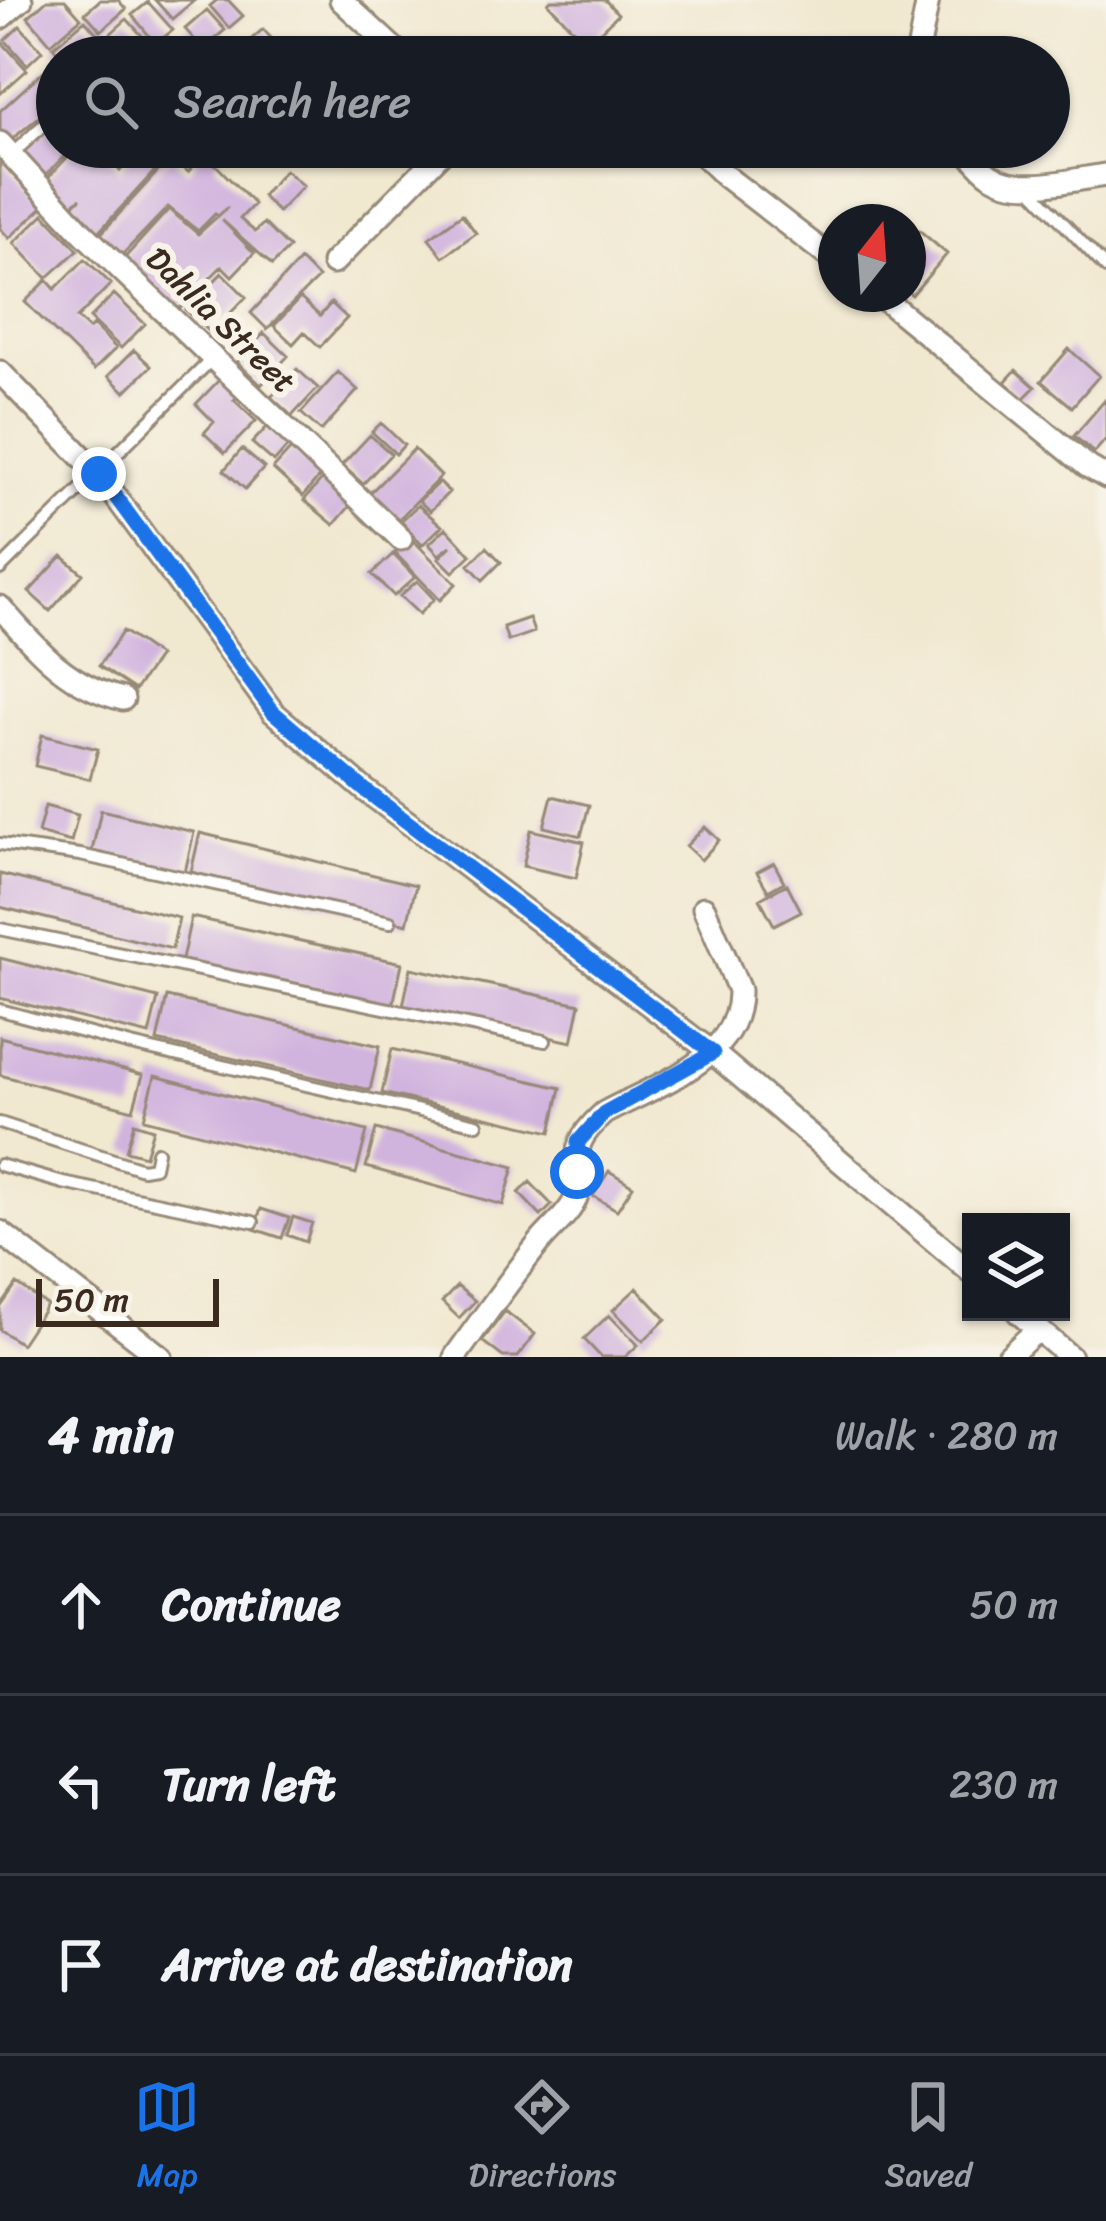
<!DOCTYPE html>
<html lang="en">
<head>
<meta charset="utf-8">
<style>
  :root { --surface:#171b24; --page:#20242c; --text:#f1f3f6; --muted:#9ea1a6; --line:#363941; --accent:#1a73e8 }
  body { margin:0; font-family:Sriracha,sans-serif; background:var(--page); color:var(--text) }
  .controls { position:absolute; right:36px; bottom:36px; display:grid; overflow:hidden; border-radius:0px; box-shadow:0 3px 9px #0004 }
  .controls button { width:108px; height:108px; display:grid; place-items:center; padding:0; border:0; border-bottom:3px solid var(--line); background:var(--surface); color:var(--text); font:60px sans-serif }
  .compass { position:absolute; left:818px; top:204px; width:108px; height:108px; border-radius:50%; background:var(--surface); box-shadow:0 3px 9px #0004; rotate:17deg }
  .scale { position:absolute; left:36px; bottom:30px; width:183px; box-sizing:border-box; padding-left:12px; border:6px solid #3b2a1e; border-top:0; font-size:33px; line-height:42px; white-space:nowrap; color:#3b2a1e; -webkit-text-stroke:9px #f7f3e8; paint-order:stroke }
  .stop { position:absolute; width:36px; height:36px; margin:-27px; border:9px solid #1a73e8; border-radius:50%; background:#fff }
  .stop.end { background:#1a73e8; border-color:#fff; box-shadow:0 3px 12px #0008 }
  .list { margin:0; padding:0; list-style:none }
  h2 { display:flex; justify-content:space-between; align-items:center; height:156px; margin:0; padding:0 48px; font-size:51px }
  h2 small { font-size:39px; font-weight:400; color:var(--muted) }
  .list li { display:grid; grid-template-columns:78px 1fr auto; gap:36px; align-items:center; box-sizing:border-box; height:180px; padding:0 48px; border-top:3px solid var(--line) }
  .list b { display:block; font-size:45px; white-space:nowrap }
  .list em { font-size:39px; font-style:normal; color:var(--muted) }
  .icon { flex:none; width:66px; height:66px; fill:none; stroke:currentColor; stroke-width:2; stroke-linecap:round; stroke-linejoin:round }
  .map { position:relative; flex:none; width:1106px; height:1357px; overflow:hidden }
  .search { position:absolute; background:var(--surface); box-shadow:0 3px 9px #0004; left:36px; right:36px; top:36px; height:132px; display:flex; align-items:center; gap:30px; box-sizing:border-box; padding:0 42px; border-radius:66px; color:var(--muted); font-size:45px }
  .sheet { height:696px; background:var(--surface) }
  nav { display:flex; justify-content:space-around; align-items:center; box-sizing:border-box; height:168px; border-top:3px solid var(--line); background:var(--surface); font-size:33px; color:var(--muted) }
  nav a { display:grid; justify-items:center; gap:6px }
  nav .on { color:var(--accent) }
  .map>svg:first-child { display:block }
</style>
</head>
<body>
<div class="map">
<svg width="1106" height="1357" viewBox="0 0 1106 1357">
  <rect width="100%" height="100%" fill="#f7f3e8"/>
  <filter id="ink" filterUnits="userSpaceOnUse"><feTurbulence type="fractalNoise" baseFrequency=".00833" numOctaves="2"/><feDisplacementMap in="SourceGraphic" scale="24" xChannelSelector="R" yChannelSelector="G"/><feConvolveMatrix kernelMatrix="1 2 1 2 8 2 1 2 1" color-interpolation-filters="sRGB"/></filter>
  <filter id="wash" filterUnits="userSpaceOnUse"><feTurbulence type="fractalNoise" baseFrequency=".004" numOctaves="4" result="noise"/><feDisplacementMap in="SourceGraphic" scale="48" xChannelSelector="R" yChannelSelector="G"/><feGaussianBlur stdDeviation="2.7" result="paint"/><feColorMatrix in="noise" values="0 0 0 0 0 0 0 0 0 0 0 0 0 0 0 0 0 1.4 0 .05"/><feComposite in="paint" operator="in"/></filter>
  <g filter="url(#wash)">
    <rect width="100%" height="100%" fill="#f1e8d0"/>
    <g id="blocks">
      <path fill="#d1b4de" d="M 47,0 L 65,0 L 81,18 L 51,44 L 28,17 Z
        M 100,0 L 118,0 L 126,9 L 101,31 L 85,13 Z
        M 155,0 L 195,0 L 172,19 Z
        M 217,0 L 228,0 L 243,16 L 229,28 L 210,6 Z
        M 551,0 L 605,0 L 618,14 L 587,44 L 548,3 Z
        M 148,2 L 173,30 L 156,44 L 132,15 Z
        M 207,10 L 225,30 L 203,49 L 185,29 Z
        M 127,19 L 154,49 L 145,57 L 124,57 L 107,37 Z
        M 85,20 L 108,46 L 96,57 L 61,57 L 53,47 Z
        M 20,26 L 42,51 L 27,65 L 5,40 Z
        M 263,29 L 285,54 L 231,57 Z
        M 0,40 L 27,70 L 0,94 Z
        M 46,69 L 57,81 L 57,102 L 10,141 L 0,130 L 0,111 Z
        M 50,125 L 57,132 L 57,147 L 73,147 L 44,177 L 21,155 Z
        M 77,147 L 100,147 L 120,171 L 128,162 L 120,154 L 127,147 L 169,147 L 173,151 L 96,235 L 69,209 L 81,198 L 69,207 L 44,182 Z
        M 180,147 L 229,147 L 214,163 L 254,204 L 240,219 L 255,232 L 264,223 L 289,248 L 272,265 L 222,220 L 254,253 L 232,276 L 222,266 L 175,313 L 120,263 L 169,209 L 198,234 L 228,207 L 218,216 L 215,214 L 198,231 L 168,207 L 119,258 L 98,237 L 171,157 L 188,172 L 197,162 Z
        M 0,160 L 43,207 L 9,238 L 0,228 Z
        M 285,170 L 303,186 L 278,212 L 262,196 Z
        M 44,214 L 78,250 L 47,278 L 14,243 Z
        M 462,214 L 476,233 L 443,257 L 429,238 Z
        M 919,230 L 947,254 L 912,295 L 908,292 L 908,243 Z
        M 85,259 L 111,284 L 77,318 L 89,329 L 93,325 L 116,348 L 94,370 L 25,302 L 47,280 L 55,289 Z
        M 300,260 L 318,278 L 267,329 L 251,313 Z
        M 222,273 L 246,297 L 211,333 L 186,310 Z
        M 114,294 L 145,324 L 121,348 L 90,318 Z
        M 300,298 L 320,316 L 331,303 L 347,318 L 320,347 L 304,332 L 293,344 L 274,326 Z
        M 264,333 L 288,356 L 261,385 L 237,362 Z
        M 1069,349 L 1099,376 L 1072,407 L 1041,381 Z
        M 134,350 L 151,366 L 125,392 L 108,376 Z
        M 297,369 L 318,388 L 292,416 L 271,397 Z
        M 1016,370 L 1035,387 L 1023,399 L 1005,382 Z
        M 338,372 L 358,390 L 321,431 L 301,413 Z
        M 221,378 L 239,395 L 234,400 L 256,421 L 225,453 L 204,433 L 214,422 L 196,404 Z
        M 1106,399 L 1106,439 L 1094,453 L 1074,436 Z
        M 381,423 L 404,445 L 396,454 L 372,432 Z
        M 268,426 L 289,445 L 274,462 L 252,443 Z
        M 370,435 L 391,454 L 363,484 L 342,465 Z
        M 242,449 L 264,468 L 245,489 L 224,470 Z
        M 291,449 L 321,475 L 303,496 L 273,469 Z
        M 414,449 L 441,476 L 397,521 L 369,494 Z
        M 326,475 L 355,500 L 334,525 L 304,500 Z
        M 439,482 L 449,492 L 430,511 L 419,501 Z
        M 418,505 L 442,526 L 422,545 L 401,521 Z
        M 446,528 L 471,555 L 453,572 L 439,558 L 451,546 L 439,555 L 429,544 Z
        M 411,538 L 456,584 L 440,600 L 395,553 Z
        M 487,547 L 501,562 L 483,580 L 469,565 Z
        M 393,554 L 415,577 L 394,596 L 372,574 Z
        M 62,556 L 83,574 L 50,611 L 29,592 Z
        M 417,581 L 434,599 L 419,614 L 400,596 Z
        M 529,618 L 534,632 L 508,641 L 503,627 Z
        M 123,631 L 159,656 L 135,690 L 99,666 Z
        M 42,735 L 98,749 L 90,779 L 35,766 Z
        M 552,796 L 589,805 L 581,836 L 544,827 Z
        M 45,806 L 78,815 L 71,842 L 38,833 Z
        M 101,810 L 194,832 L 185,872 L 92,851 Z
        M 705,827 L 719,840 L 701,860 L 686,846 Z
        M 531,830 L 584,842 L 576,878 L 523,866 Z
        M 200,833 L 416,885 L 407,924 L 191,872 Z
        M 774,863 L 784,882 L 768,891 L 757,872 Z
        M 0,874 L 179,918 L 172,949 L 0,907 Z
        M 787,884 L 801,911 L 774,925 L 760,899 Z
        M 191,917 L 402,963 L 393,1005 L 182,960 Z
        M 0,958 L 158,998 L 149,1035 L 0,998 Z
        M 411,968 L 580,1004 L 572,1042 L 403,1006 Z
        M 167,997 L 380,1046 L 370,1090 L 157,1041 Z
        M 0,1037 L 143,1075 L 133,1110 L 0,1075 Z
        M 392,1049 L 561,1088 L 551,1132 L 382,1093 Z
        M 155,1076 L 367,1131 L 356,1174 L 144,1119 Z
        M 134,1123 L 153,1129 L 145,1156 L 126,1151 Z
        M 376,1129 L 514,1167 L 503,1205 L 366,1167 Z
        M 609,1171 L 633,1186 L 617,1210 L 593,1196 Z
        M 530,1182 L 552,1205 L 541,1216 L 519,1193 Z
        M 261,1209 L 289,1218 L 282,1238 L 254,1229 Z
        M 293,1217 L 312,1223 L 306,1242 L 287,1235 Z
        M 17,1284 L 47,1305 L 21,1344 L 0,1330 L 0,1308 Z
        M 457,1286 L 475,1301 L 459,1318 L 442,1302 Z
        M 637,1288 L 666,1319 L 643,1341 L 613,1310 Z
        M 505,1311 L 535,1334 L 518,1357 L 503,1357 L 482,1341 Z
        M 609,1315 L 638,1345 L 625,1357 L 601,1357 L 584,1339 Z"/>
    </g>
  </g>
  <g filter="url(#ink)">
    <use href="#blocks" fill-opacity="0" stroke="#968977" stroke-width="3"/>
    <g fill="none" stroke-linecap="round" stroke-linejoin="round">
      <g stroke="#968977" stroke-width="16">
        <path id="lane" d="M 11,155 L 50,119
          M 1029,187 L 1106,268
          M 0,569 L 213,358
          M 0,844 L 80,855 L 390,922
          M 0,929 L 545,1041
          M 0,1010 L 131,1045 L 477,1124
          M 0,1123 L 142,1169 L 154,1167 L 157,1152
          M 0,1165 L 63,1183 L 253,1222"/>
      </g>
      <g stroke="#968977" stroke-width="27">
        <path id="street" d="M 341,0 L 403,57
          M 0,18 L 21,0
          M 530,57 C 550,47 575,44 595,57
          M 917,57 L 928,0
          M 0,143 L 81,231 L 401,539
          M 695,147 L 725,176 L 836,262
          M 964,147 C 972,156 981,169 991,175 C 1020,195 1073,179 1106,175
          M 333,263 L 447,147
          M 878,294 L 1087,466 L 1106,477
          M 0,372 L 99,474 L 273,712 L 365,790 L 713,1053 L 971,1272
          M 0,607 C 36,648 67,686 123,699
          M 0,1232 L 161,1357
          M 1018,1312 L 1070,1357
          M 455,1357 C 483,1318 510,1279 540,1242 C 551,1228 569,1215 576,1198 C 591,1159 557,1156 604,1113 C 655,1085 741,1060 739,990 L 704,908
          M 1008,1357 L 1038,1329"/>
      </g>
      <use href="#lane" stroke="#fff" stroke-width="10"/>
      <use href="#street" stroke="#fff" stroke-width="21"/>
    </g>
  </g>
  <g fill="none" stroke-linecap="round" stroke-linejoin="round" filter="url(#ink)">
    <path stroke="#1a73e8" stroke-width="15" d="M 99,474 L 273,712 L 365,790 L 713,1053 L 604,1113 L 578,1142 L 577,1172"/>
  </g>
  <g text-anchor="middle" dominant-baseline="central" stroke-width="12" stroke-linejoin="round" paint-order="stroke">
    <g font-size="33" fill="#3b2a1e" stroke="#f7f3e8">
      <text transform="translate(221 320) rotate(44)">Dahlia Street</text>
    </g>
  </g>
</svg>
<div class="controls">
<button><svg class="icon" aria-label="layers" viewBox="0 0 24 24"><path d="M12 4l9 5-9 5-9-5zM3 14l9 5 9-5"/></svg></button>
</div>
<svg class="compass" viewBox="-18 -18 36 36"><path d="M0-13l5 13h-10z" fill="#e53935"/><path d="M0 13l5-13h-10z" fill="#9ea1a6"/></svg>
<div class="scale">50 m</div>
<div class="stop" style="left:577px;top:1172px"></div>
<div class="stop end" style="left:99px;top:474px"></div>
<div class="search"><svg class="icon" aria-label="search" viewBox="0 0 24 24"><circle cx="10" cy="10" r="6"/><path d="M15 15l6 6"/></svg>Search here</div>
</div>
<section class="sheet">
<h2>4 min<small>Walk · 280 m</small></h2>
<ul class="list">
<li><svg class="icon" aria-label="ahead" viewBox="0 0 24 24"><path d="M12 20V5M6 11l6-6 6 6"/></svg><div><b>Continue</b></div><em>50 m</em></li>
<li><svg class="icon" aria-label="left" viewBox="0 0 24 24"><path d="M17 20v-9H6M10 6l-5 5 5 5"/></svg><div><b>Turn left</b></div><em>230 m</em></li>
<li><svg class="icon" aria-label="arrive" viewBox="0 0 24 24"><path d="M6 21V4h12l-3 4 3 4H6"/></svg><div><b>Arrive at destination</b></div></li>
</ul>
</section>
<nav>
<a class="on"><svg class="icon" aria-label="map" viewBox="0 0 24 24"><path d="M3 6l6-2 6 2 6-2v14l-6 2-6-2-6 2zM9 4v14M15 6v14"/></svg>Map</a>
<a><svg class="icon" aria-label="directions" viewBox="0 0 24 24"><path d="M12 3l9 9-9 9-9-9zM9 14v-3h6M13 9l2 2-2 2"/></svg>Directions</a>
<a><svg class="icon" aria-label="saved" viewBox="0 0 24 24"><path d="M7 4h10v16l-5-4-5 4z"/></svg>Saved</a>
</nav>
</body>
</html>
